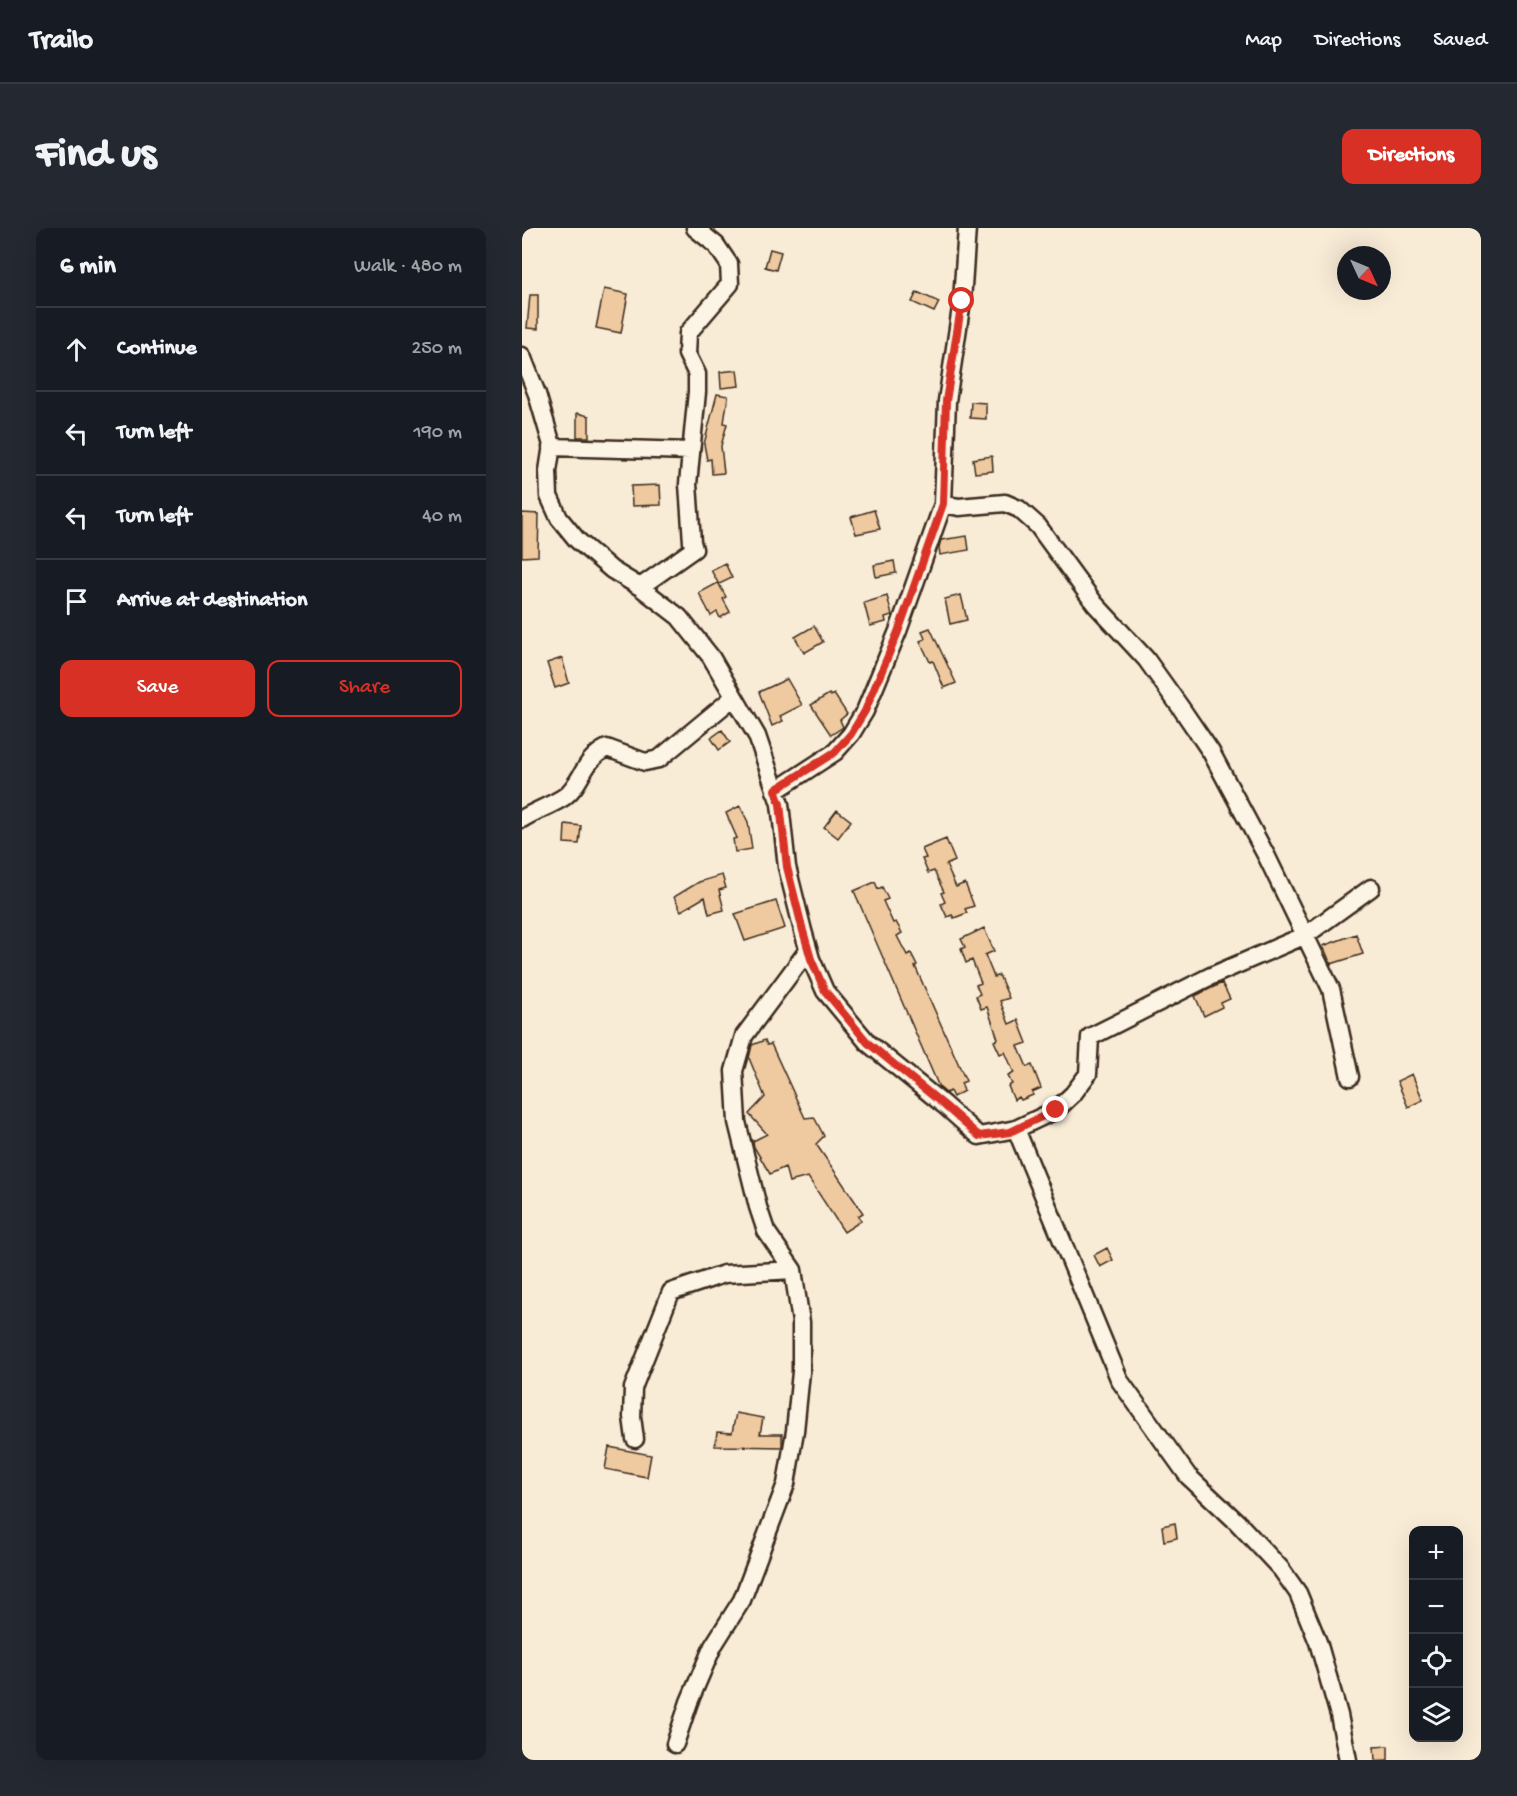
<!DOCTYPE html>
<html lang="en">
<head>
<meta charset="utf-8">
<style>
  :root { --surface:#171b24; --page:#242831; --text:#f1f3f6; --muted:#9ea1a6; --line:#363941; --accent:#d93025 }
  body { margin:0; font-family:"Gochi Hand",sans-serif; background:var(--page); color:var(--text) }
  .controls { position:absolute; right:18px; bottom:18px; display:grid; overflow:hidden; border-radius:12px; box-shadow:0 6px 24px #0002 }
  .controls button { width:54px; height:54px; display:grid; place-items:center; padding:0; border:0; border-bottom:2px solid var(--line); background:var(--surface); color:var(--text); font:30px sans-serif }
  .compass { position:absolute; left:815px; top:18px; width:54px; height:54px; border-radius:50%; background:var(--surface); box-shadow:0 6px 24px #0002; rotate:134deg }
  .stop { position:absolute; width:18px; height:18px; margin:-14px; border:4px solid #d93025; border-radius:50%; background:#fff }
  .stop.end { background:#d93025; border-color:#fff; box-shadow:0 2px 6px #0008 }
  .list { margin:0; padding:0; list-style:none }
  h2 { display:flex; justify-content:space-between; align-items:center; height:78px; margin:0; padding:0 24px; font-size:26px }
  h2 small { font-size:20px; font-weight:400; color:var(--muted) }
  .list li { display:grid; grid-template-columns:39px 1fr auto; gap:18px; align-items:center; box-sizing:border-box; height:84px; padding:0 24px; border-top:2px solid var(--line) }
  .list b { display:block; font-size:22px; white-space:nowrap }
  .list em { font-size:20px; font-style:normal; color:var(--muted) }
  .actions { display:flex; gap:12px; padding:18px 24px }
  .actions a { flex:1; padding:14px 0; border:2px solid var(--accent); border-radius:12px; text-align:center; font-size:21px; color:var(--accent) }
  .actions .main { background:var(--accent); color:#fff }
  .icon { flex:none; width:33px; height:33px; fill:none; stroke:currentColor; stroke-width:2; stroke-linecap:round; stroke-linejoin:round }
  .map { position:relative; flex:none; width:959px; height:1532px; overflow:hidden; border-radius:12px }
  header { display:flex; align-items:center; gap:36px; box-sizing:border-box; height:84px; padding:0 30px; background:var(--surface); border-bottom:2px solid var(--line) }
  header strong { font-size:28px }
  nav { display:flex; gap:33px; margin-inline-start:auto; font-size:21px }
  .intro { display:flex; align-items:center; justify-content:space-between; box-sizing:border-box; height:144px; padding:0 36px }
  h1 { margin:0; font-size:42px }
  .button { padding:15px 27px; border-radius:12px; background:var(--accent); color:#fff; font-size:21px; font-weight:700 }
  main { display:flex; gap:36px; padding:0 36px }
  aside { flex:1; background:var(--surface); border-radius:12px; box-shadow:0 6px 24px #0002 }
  .map>svg:first-child { display:block }
</style>
</head>
<body>
<header>
<strong>Trailo</strong>
<nav><a>Map</a><a>Directions</a><a>Saved</a></nav>
</header>
<div class="intro"><h1>Find us</h1><a class="button">Directions</a></div>
<main>
<aside>
<h2>6 min<small>Walk · 480 m</small></h2>
<ul class="list">
<li><svg class="icon" aria-label="ahead" viewBox="0 0 24 24"><path d="M12 20V5M6 11l6-6 6 6"/></svg><div><b>Continue</b></div><em>250 m</em></li>
<li><svg class="icon" aria-label="left" viewBox="0 0 24 24"><path d="M17 20v-9H6M10 6l-5 5 5 5"/></svg><div><b>Turn left</b></div><em>190 m</em></li>
<li><svg class="icon" aria-label="left" viewBox="0 0 24 24"><path d="M17 20v-9H6M10 6l-5 5 5 5"/></svg><div><b>Turn left</b></div><em>40 m</em></li>
<li><svg class="icon" aria-label="arrive" viewBox="0 0 24 24"><path d="M6 21V4h12l-3 4 3 4H6"/></svg><div><b>Arrive at destination</b></div></li>
</ul>
<div class="actions"><a class="main">Save</a><a>Share</a></div>
</aside>
<div class="map">
<svg width="959" height="1532" viewBox="0 0 959 1532">
  <rect width="100%" height="100%" fill="#f9ecd7"/>
  <filter id="ink" filterUnits="userSpaceOnUse"><feTurbulence type="fractalNoise" baseFrequency=".0167" numOctaves="2"/><feDisplacementMap in="SourceGraphic" scale="12" xChannelSelector="R" yChannelSelector="G"/><feConvolveMatrix kernelMatrix="1 2 1 2 8 2 1 2 1" color-interpolation-filters="sRGB"/></filter>
  <g filter="url(#ink)">
    <path fill="#efcaa0" stroke="#3b2a1e" stroke-width="1.5" d="M 248,21 L 259,24 L 254,42 L 243,39 Z
      M 82,61 L 106,66 L 99,105 L 74,100 Z
      M 395,64 L 417,74 L 412,84 L 390,74 Z
      M 8,67 L 16,67 L 16,101 L 5,100 Z
      M 215,142 L 217,158 L 199,160 L 198,144 Z
      M 195,166 L 206,168 L 202,195 L 205,196 L 199,218 L 202,245 L 190,246 L 189,231 L 185,232 L 182,216 Z
      M 449,174 L 464,175 L 464,191 L 448,190 Z
      M 55,185 L 67,188 L 67,209 L 55,209 Z
      M 470,228 L 471,243 L 453,245 L 451,231 Z
      M 138,257 L 139,277 L 110,278 L 109,258 Z
      M 352,282 L 358,301 L 334,306 L 329,289 Z
      M 0,285 L 17,286 L 16,328 L 0,329 Z
      M 445,308 L 447,322 L 418,327 L 417,319 L 419,312 Z
      M 372,333 L 374,345 L 354,349 L 352,337 Z
      M 203,335 L 210,350 L 197,356 L 204,369 L 201,371 L 208,384 L 198,390 L 195,384 L 189,388 L 177,365 L 196,355 L 189,342 Z
      M 439,367 L 445,392 L 428,396 L 423,371 Z
      M 365,368 L 370,387 L 363,389 L 364,394 L 348,398 L 342,375 Z
      M 292,398 L 301,414 L 282,425 L 273,409 Z
      M 408,400 L 434,455 L 422,460 L 411,433 L 408,434 L 398,413 L 403,411 L 400,403 Z
      M 40,430 L 47,455 L 33,460 L 25,435 Z
      M 265,451 L 280,477 L 258,488 L 261,493 L 250,498 L 237,464 Z
      M 307,466 L 309,468 L 312,466 L 325,486 L 318,492 L 321,499 L 309,507 L 289,477 Z
      M 200,502 L 208,514 L 197,522 L 189,510 Z
      M 218,578 L 226,594 L 230,621 L 213,624 L 211,611 L 215,610 L 204,585 Z
      M 315,582 L 329,593 L 316,610 L 302,599 Z
      M 43,596 L 59,598 L 57,616 L 42,615 Z
      M 424,611 L 433,633 L 424,637 L 434,659 L 443,655 L 452,678 L 443,681 L 445,685 L 432,690 L 430,687 L 425,689 L 419,676 L 423,674 L 419,665 L 422,664 L 412,643 L 406,645 L 400,631 L 404,630 L 400,621 Z
      M 200,647 L 204,660 L 197,662 L 202,682 L 187,686 L 183,669 L 159,683 L 152,669 L 177,654 Z
      M 353,654 L 356,661 L 360,659 L 366,671 L 361,673 L 371,695 L 374,694 L 380,705 L 375,708 L 385,727 L 389,725 L 395,737 L 393,738 L 444,853 L 439,855 L 442,863 L 431,869 L 428,863 L 424,865 L 417,859 L 332,663 Z
      M 254,673 L 263,700 L 223,713 L 213,686 Z
      M 462,700 L 472,723 L 463,727 L 472,749 L 477,747 L 487,770 L 478,773 L 487,796 L 496,792 L 505,815 L 496,818 L 505,839 L 510,837 L 519,860 L 510,864 L 511,867 L 499,872 L 497,869 L 492,872 L 486,858 L 490,856 L 486,848 L 492,845 L 483,824 L 478,826 L 472,813 L 476,811 L 465,779 L 459,781 L 454,768 L 458,766 L 454,757 L 459,755 L 450,732 L 444,735 L 439,721 L 443,719 L 439,711 Z
      M 834,706 L 841,726 L 809,736 L 801,718 Z
      M 700,755 L 708,771 L 699,775 L 700,779 L 682,788 L 673,768 Z
      M 243,812 L 245,817 L 249,816 L 283,890 L 292,889 L 302,908 L 294,916 L 341,985 L 336,988 L 339,993 L 322,1004 L 286,949 L 267,954 L 263,939 L 248,946 L 232,919 L 231,913 L 245,906 L 227,886 L 243,869 L 227,830 L 230,817 Z
      M 890,846 L 901,872 L 886,879 L 875,853 Z
      M 585,1020 L 591,1032 L 578,1039 L 572,1027 Z
      M 214,1185 L 241,1190 L 238,1206 L 260,1206 L 260,1219 L 193,1218 L 195,1204 L 210,1205 Z
      M 87,1219 L 129,1227 L 125,1249 L 83,1241 Z
      M 653,1295 L 655,1310 L 642,1313 L 640,1298 Z
      M 866,1518 L 866,1532 L 853,1532 L 852,1519 Z"/>
    <g fill="none" stroke-linecap="round" stroke-linejoin="round">
      <g stroke="#3b2a1e" stroke-width="21">
        <path id="street" d="M 0,128 L 15,166 L 30,217 L 26,243 L 27,268 L 37,290 L 55,312 L 90,342 L 118,359 L 157,389 L 189,429 L 235,508 L 258,576 L 265,639 L 281,703 L 289,731 L 303,763 L 346,815 L 422,877 L 457,908 L 494,901 L 534,882 L 551,866 L 566,846 L 568,809 L 689,748 L 784,707 L 849,660
          M 29,219 L 169,223
          M 421,276 L 437,279 L 483,275 L 497,281 L 516,298 L 573,376 L 624,431 L 659,480 L 689,524 L 745,629 L 809,761 L 828,849
          M 118,359 L 172,321 L 170,314 L 166,256 L 175,164 L 175,146 L 165,126 L 166,105 L 208,56 L 207,36 L 194,17 L 173,0
          M 253,563 L 313,524 L 329,506 L 343,483 L 376,403 L 421,276 L 425,173 L 440,73 L 445,0
          M 0,591 C 13,583 30,577 42,569 C 61,555 60,532 85,520 L 123,534 L 137,531 L 212,469
          M 494,901 L 598,1153 L 666,1248 L 715,1294 L 759,1341 L 776,1365 L 796,1414 L 817,1487 L 826,1532
          M 113,1211 L 110,1189 L 111,1160 L 149,1064 L 202,1046 L 271,1042
          M 153,1516 L 167,1474 L 191,1418 L 220,1372 L 264,1256 L 273,1203 L 279,1144 L 279,1094 L 271,1042 L 244,1003 L 236,979 L 215,894 L 212,843 L 222,808 L 286,722"/>
      </g>
      <use href="#street" stroke="#fcf5e5" stroke-width="16"/>
    </g>
  </g>
  <g fill="none" stroke-linecap="round" stroke-linejoin="round" filter="url(#ink)">
    <path stroke="#d93025" stroke-width="8" d="M 440,73 L 424,173 L 421,276 L 376,404 L 343,483 L 329,506 L 313,524 L 253,562 L 258,576 L 265,639 L 281,703 L 289,731 L 303,763 L 346,815 L 422,877 L 457,908 L 488,904 L 534,882"/>
  </g>
</svg>
<div class="controls">
<button>+</button>
<button>−</button>
<button><svg class="icon" aria-label="locate" viewBox="0 0 24 24"><circle cx="12" cy="12" r="6"/><path d="M12 2v4M12 18v4M2 12h4M18 12h4"/></svg></button>
<button><svg class="icon" aria-label="layers" viewBox="0 0 24 24"><path d="M12 4l9 5-9 5-9-5zM3 14l9 5 9-5"/></svg></button>
</div>
<svg class="compass" viewBox="-18 -18 36 36"><path d="M0-13l5 13h-10z" fill="#e53935"/><path d="M0 13l5-13h-10z" fill="#9ea1a6"/></svg>
<div class="stop" style="left:440px;top:73px"></div>
<div class="stop end" style="left:534px;top:882px"></div>
</div>
</main>
</body>
</html>
